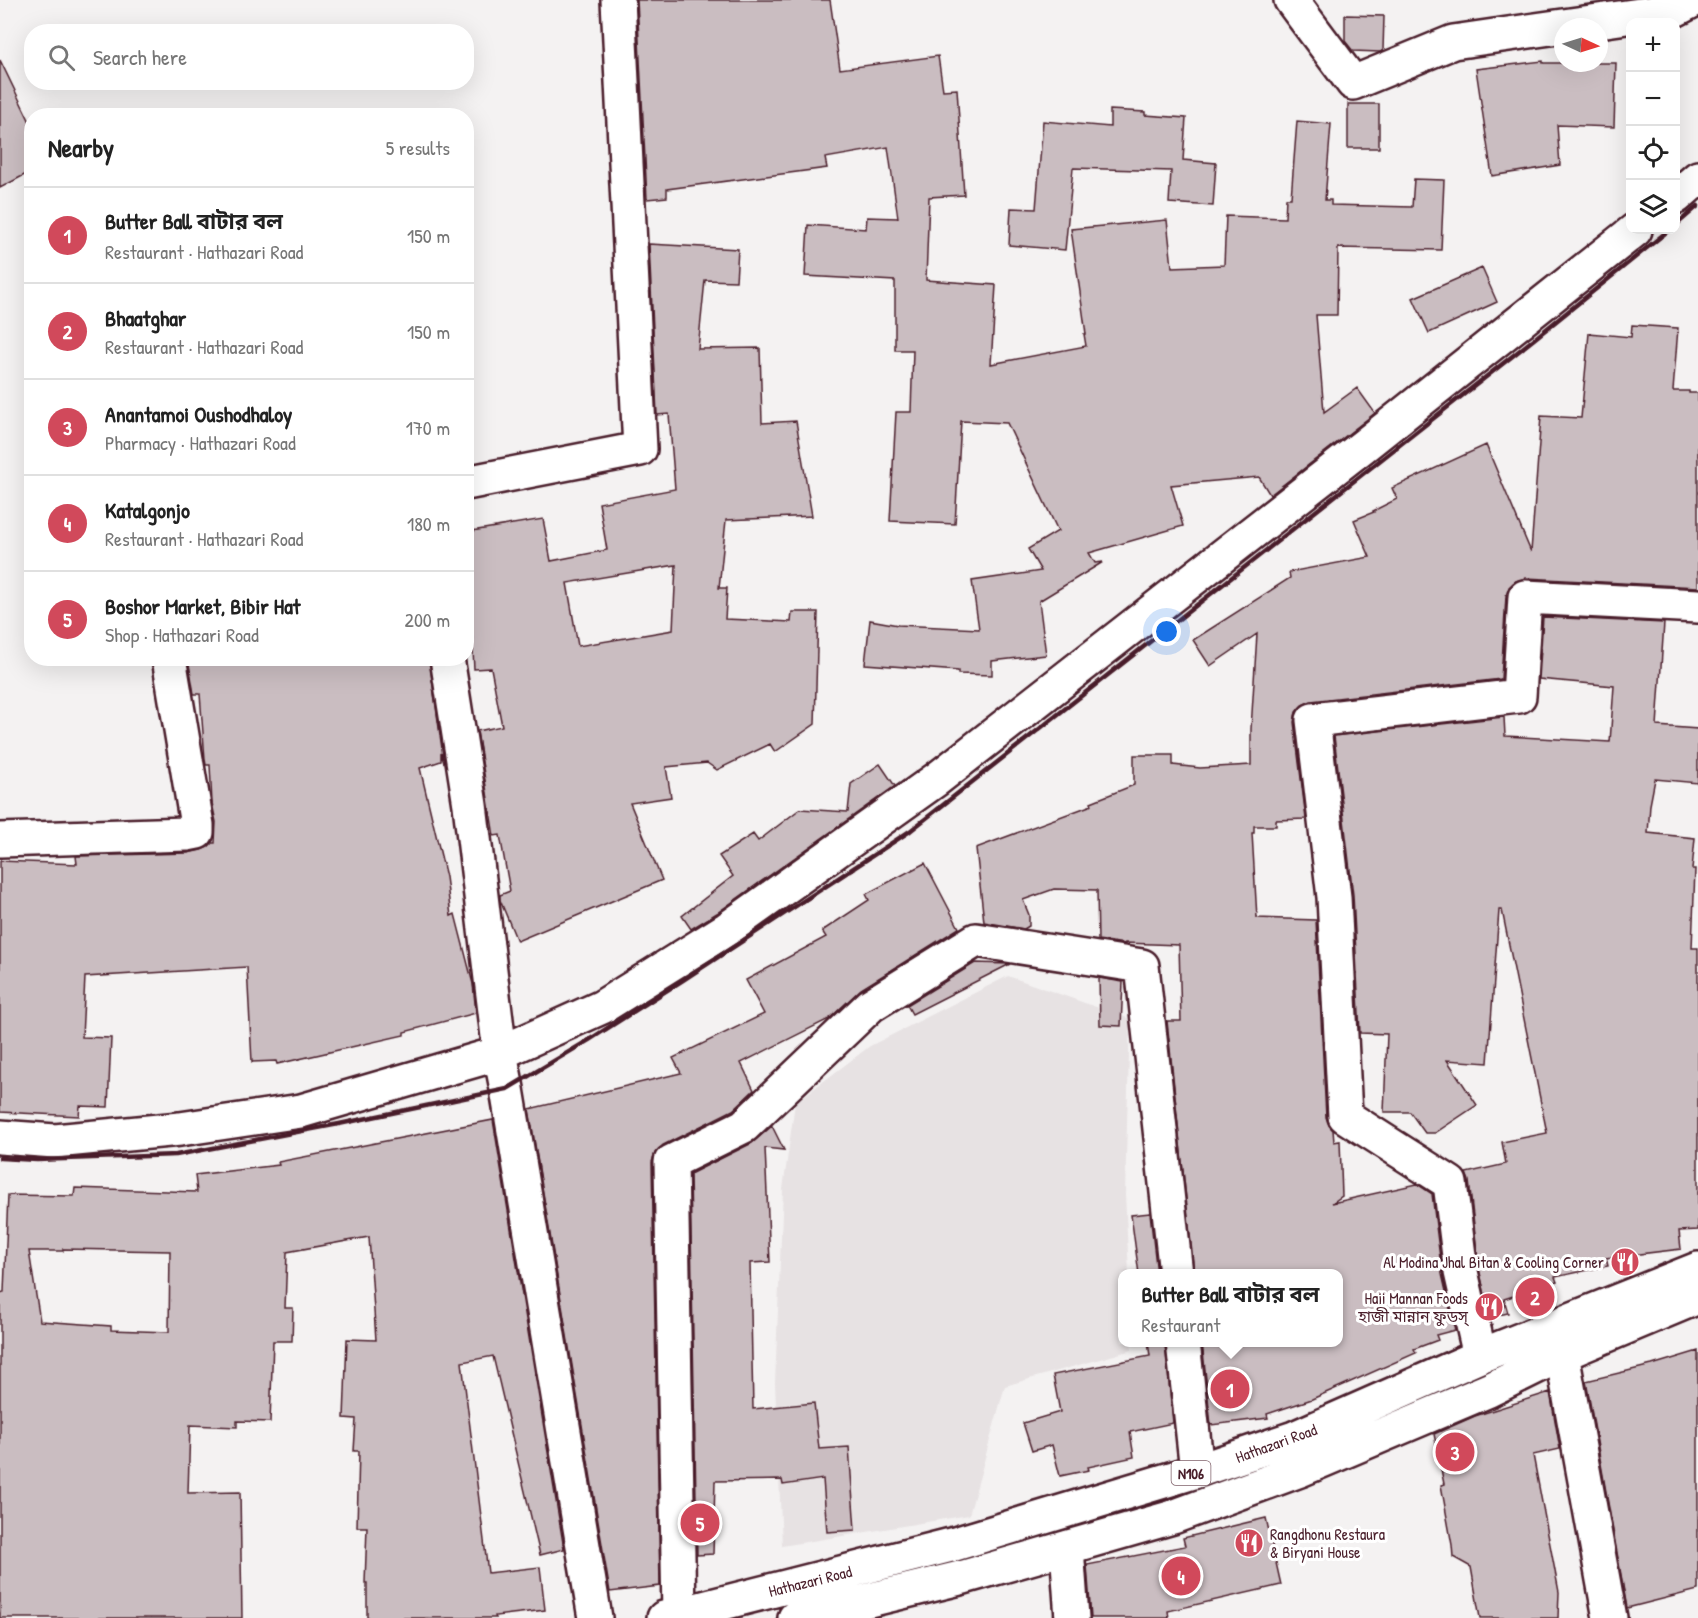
<!DOCTYPE html>
<html lang="en">
<head>
<meta charset="utf-8">
<style>
  :root { --surface:#fff; --page:#f6f6f6; --text:#222; --muted:#767676; --line:#e0e0e0; --accent:#d1495b }
  body { margin:0; font-family:"Patrick Hand","Noto Sans Bengali",sans-serif; background:var(--page); color:var(--text) }
  .controls { position:absolute; right:18px; top:18px; display:grid; overflow:hidden; border-radius:12px; box-shadow:0 6px 24px #0002 }
  .controls button { width:54px; height:54px; display:grid; place-items:center; padding:0; border:0; border-bottom:2px solid var(--line); background:var(--surface); color:var(--text); font:30px sans-serif }
  .compass { position:absolute; left:1554px; top:18px; width:54px; height:54px; border-radius:50%; background:var(--surface); box-shadow:0 6px 24px #0002; rotate:94deg }
  .you { position:absolute; left:1167px; top:632px; width:21px; height:21px; margin:-15px; border:4px solid #fff; border-radius:50%; background:#1a73e8; box-shadow:0 0 0 9px #1a73e833 }
  .badge { display:grid; place-items:center; width:39px; height:39px; border-radius:50%; background:var(--accent); color:#fff; font-size:20px; font-weight:700 }
  .pin { position:absolute; translate:-50% -50%; border:3px solid #fff; box-shadow:0 2px 6px #0006 }
  .popup { position:absolute; left:1118px; top:1269px; width:225px; height:78px; box-sizing:border-box; display:grid; place-content:center; border-radius:12px; background:var(--surface); filter:drop-shadow(0 2px 4px #0005); font-size:20px; white-space:nowrap; color:var(--muted) }
  .popup b { font-size:22px; color:var(--text) }
  .popup::after { content:''; position:absolute; left:50%; top:100%; margin-left:-12px; border:12px solid transparent; border-top-color:var(--surface) }
  .list { margin:0; padding:0; list-style:none }
  h2 { display:flex; justify-content:space-between; align-items:center; height:78px; margin:0; padding:0 24px; font-size:26px }
  h2 small { font-size:20px; font-weight:400; color:var(--muted) }
  .list li { display:grid; grid-template-columns:39px 1fr auto; gap:18px; align-items:center; box-sizing:border-box; height:96px; padding:0 24px; border-top:2px solid var(--line) }
  .list b { display:block; font-size:22px; white-space:nowrap }
  .list p { margin:0; font-size:20px; white-space:nowrap; color:var(--muted) }
  .list em { font-size:20px; font-style:normal; color:var(--muted) }
  .icon { flex:none; width:33px; height:33px; fill:none; stroke:currentColor; stroke-width:2; stroke-linecap:round; stroke-linejoin:round }
  .map { position:relative; flex:none; width:1698px; height:1618px; overflow:hidden }
  .search { position:absolute; background:var(--surface); box-shadow:0 6px 24px #0002; left:24px; top:24px; width:450px; height:66px; display:flex; align-items:center; gap:15px; box-sizing:border-box; padding:0 21px; border-radius:24px; color:var(--muted); font-size:22px }
  .panel { position:absolute; background:var(--surface); box-shadow:0 6px 24px #0002; left:24px; top:108px; width:450px; height:558px; border-radius:24px }
  .map>svg:first-child { display:block }
</style>
</head>
<body>
<div class="map">
<svg width="1698" height="1618" viewBox="0 0 1698 1618">
  <rect width="100%" height="100%" fill="#f4f2f2"/>
  <filter id="ink" filterUnits="userSpaceOnUse"><feTurbulence type="fractalNoise" baseFrequency=".0167" numOctaves="2"/><feDisplacementMap in="SourceGraphic" scale="12" xChannelSelector="R" yChannelSelector="G"/><feConvolveMatrix kernelMatrix="1 2 1 2 8 2 1 2 1" color-interpolation-filters="sRGB"/></filter>
  <g filter="url(#ink)">
    <path fill="#e7e2e3" d="M 1008,976 L 1130,1019 L 1125,1194 L 1129,1273 L 1122,1274 L 1122,1342 L 1131,1343 L 1132,1350 L 1005,1386 L 969,1515 L 782,1546 L 775,1383 L 783,1189 L 795,1103 L 870,1046 Z"/>
    <path fill="#cabdc1" stroke="#4a1f2b" stroke-width="1.5" fill-rule="evenodd" d="M 637,0 L 830,0 L 840,69 L 938,56 L 943,90 L 957,89 L 964,195 L 929,197 L 926,280 L 996,285 L 991,364 L 1086,346 L 1084,334 L 1086,334 L 1071,229 L 1167,220 L 1172,267 L 1224,265 L 1226,216 L 1285,218 L 1286,198 L 1291,198 L 1297,121 L 1331,124 L 1325,200 L 1331,200 L 1331,205 L 1412,207 L 1414,179 L 1444,180 L 1441,250 L 1338,248 L 1337,315 L 1316,315 L 1324,412 L 1357,388 L 1375,413 L 1270,495 L 1259,477 L 1171,485 L 1183,526 L 1089,553 L 1095,563 L 1103,562 L 1039,601 L 1046,655 L 992,661 L 992,675 L 958,674 L 958,671 L 865,664 L 870,620 L 898,625 L 979,629 L 972,581 L 1041,571 L 1028,549 L 1058,531 L 1007,423 L 961,421 L 955,524 L 890,521 L 896,412 L 911,412 L 913,350 L 895,350 L 895,281 L 805,276 L 808,225 L 866,229 L 867,217 L 898,218 L 888,147 L 825,158 L 827,168 L 667,189 L 667,197 L 647,199 Z
      M 1345,15 L 1384,16 L 1383,50 L 1380,52 L 1353,51 L 1345,41 Z
      M 0,60 L 32,126 L 32,171 L 0,188 Z
      M 1543,61 L 1543,63 L 1616,63 L 1614,127 L 1557,125 L 1560,165 L 1492,176 L 1476,69 Z
      M 1348,104 L 1379,104 L 1379,148 L 1348,148 Z
      M 1110,110 L 1145,112 L 1145,115 L 1186,118 L 1183,160 L 1216,163 L 1213,206 L 1169,203 L 1171,171 L 1073,168 L 1065,250 L 1009,245 L 1011,208 L 1036,209 L 1043,121 L 1110,127 Z
      M 649,244 L 738,249 L 736,281 L 705,280 L 698,349 L 760,348 L 762,423 L 796,421 L 812,516 L 726,520 L 719,588 L 727,588 L 725,619 L 791,622 L 792,612 L 818,612 L 815,724 L 775,752 L 770,744 L 717,770 L 707,763 L 666,767 L 671,797 L 630,803 L 662,880 L 517,941 L 500,900 L 500,895 L 510,891 L 500,835 L 494,836 L 477,731 L 502,726 L 491,668 L 474,669 L 470,594 L 466,594 L 466,532 L 543,519 L 551,561 L 607,550 L 599,503 L 675,489 L 669,414 L 657,415 ZM 676,565 L 673,630 L 578,646 L 567,583 Z
      M 1482,268 L 1497,302 L 1429,333 L 1413,298 Z
      M 1632,325 L 1678,328 L 1673,391 L 1689,391 L 1689,393 L 1698,393 L 1698,587 L 1526,578 L 1516,581 L 1509,587 L 1506,596 L 1501,679 L 1311,701 L 1302,705 L 1296,712 L 1294,722 L 1306,819 L 1276,820 L 1276,826 L 1254,826 L 1254,833 L 1252,833 L 1257,918 L 1316,920 L 1326,1117 L 1329,1125 L 1333,1130 L 1334,1142 L 1340,1141 L 1342,1196 L 1332,1203 L 1417,1184 L 1432,1194 L 1442,1274 L 1455,1330 L 1436,1335 L 1438,1340 L 1414,1349 L 1416,1353 L 1312,1399 L 1267,1414 L 1268,1418 L 1211,1425 L 1202,1342 L 1338,1342 L 1338,1274 L 1194,1274 L 1167,1021 L 1181,1021 L 1179,945 L 1125,943 L 1125,944 L 1098,940 L 1097,890 L 1054,889 L 1023,900 L 1029,915 L 1029,926 L 1024,929 L 984,922 L 976,848 L 1092,805 L 1091,802 L 1134,785 L 1134,755 L 1173,755 L 1173,765 L 1200,768 L 1251,765 L 1251,729 L 1257,634 L 1210,666 L 1193,640 L 1290,578 L 1289,572 L 1370,557 L 1354,520 L 1374,512 L 1373,511 L 1397,499 L 1392,488 L 1486,445 L 1531,552 L 1541,416 L 1581,418 L 1589,333 L 1631,337 Z
      M 1543,617 L 1664,623 L 1657,726 L 1698,729 L 1698,783 L 1655,779 L 1650,805 L 1648,833 L 1695,838 L 1692,869 L 1695,869 L 1692,948 L 1698,948 L 1698,1230 L 1679,1231 L 1681,1249 L 1606,1258 L 1608,1266 L 1555,1277 L 1557,1282 L 1504,1299 L 1508,1313 L 1490,1317 L 1479,1269 L 1469,1181 L 1466,1173 L 1506,1164 L 1502,1142 L 1547,1133 L 1502,910 L 1499,910 L 1488,1063 L 1447,1060 L 1477,1105 L 1435,1133 L 1425,1133 L 1410,1112 L 1384,1112 L 1387,1034 L 1360,1033 L 1353,895 L 1334,736 L 1504,717 L 1505,736 L 1610,742 L 1614,686 L 1539,679 Z
      M 188,658 L 429,658 L 444,763 L 441,753 L 441,761 L 420,768 L 446,877 L 451,916 L 455,914 L 473,984 L 476,1013 L 404,1032 L 404,1035 L 277,1064 L 276,1061 L 252,1062 L 247,967 L 85,977 L 82,1037 L 111,1038 L 108,1107 L 80,1106 L 79,1116 L 0,1112 L 0,861 L 77,864 L 76,856 L 188,853 L 201,850 L 208,847 L 212,843 L 215,843 L 216,822 L 212,803 L 210,765 L 206,765 L 205,759 L 200,694 L 194,694 Z
      M 880,764 L 895,786 L 717,913 L 691,929 L 682,916 L 733,876 L 719,856 L 753,834 L 758,841 L 800,809 L 848,812 L 851,784 Z
      M 925,863 L 959,928 L 861,989 L 829,1019 L 741,1063 L 754,1090 L 733,1110 L 663,1145 L 655,1153 L 652,1162 L 660,1586 L 610,1592 L 529,1109 L 681,1073 L 673,1058 L 764,1014 L 746,980 L 826,937 L 822,931 L 869,900 L 866,894 Z
      M 975,963 L 1010,964 L 912,1014 L 907,1005 Z
      M 1099,978 L 1123,982 L 1121,1026 L 1100,1025 Z
      M 493,1120 L 564,1549 L 540,1555 L 493,1356 L 462,1362 L 488,1573 L 540,1567 L 545,1610 L 495,1616 L 496,1618 L 367,1618 L 367,1583 L 365,1583 L 367,1527 L 357,1527 L 359,1451 L 354,1451 L 356,1419 L 344,1418 L 347,1339 L 376,1340 L 369,1237 L 287,1252 L 285,1308 L 293,1308 L 292,1341 L 273,1341 L 270,1422 L 237,1421 L 237,1427 L 190,1425 L 188,1493 L 240,1492 L 242,1618 L 0,1618 L 0,1293 L 4,1292 L 8,1195 L 74,1196 L 75,1188 L 197,1192 L 195,1175 L 279,1165 L 278,1162 ZM 63,1249 L 170,1251 L 169,1332 L 111,1330 L 111,1326 L 40,1321 L 29,1251 L 63,1251 Z
      M 772,1126 L 784,1150 L 765,1148 L 770,1262 L 750,1263 L 753,1409 L 814,1403 L 819,1449 L 849,1447 L 855,1530 L 827,1532 L 823,1479 L 783,1485 L 782,1480 L 715,1481 L 713,1554 L 697,1555 L 690,1174 L 752,1143 Z
      M 1150,1213 L 1157,1274 L 1139,1274 L 1131,1215 Z
      M 1148,1342 L 1165,1342 L 1173,1423 L 1130,1432 L 1134,1457 L 1088,1467 L 1089,1470 L 1060,1476 L 1052,1445 L 1032,1451 L 1023,1423 L 1060,1412 L 1053,1375 L 1150,1356 Z
      M 1698,1351 L 1698,1590 L 1627,1608 L 1586,1381 L 1652,1365 Z
      M 1550,1392 L 1560,1449 L 1533,1455 L 1559,1592 L 1558,1618 L 1480,1618 L 1471,1567 L 1453,1557 L 1452,1545 L 1441,1485 L 1444,1484 L 1434,1434 L 1475,1416 Z
      M 1266,1518 L 1281,1585 L 1168,1611 L 1169,1618 L 1091,1618 L 1087,1565 L 1185,1546 L 1183,1538 Z"/>
    <g fill="none" stroke-linecap="round" stroke-linejoin="round">
      <g stroke="#4a1f2b" stroke-width="38">
        <path id="street" d="M 1291,0 L 1353,83 L 1453,42 L 1675,10 L 1694,0
          M 1676,197 L 1698,178
          M 466,483 L 640,449 L 618,0
          M 447,658 L 470,805 L 500,1053 L 507,1089 L 595,1618
          M 0,840 L 187,834 L 197,832 L 197,825 L 169,658
          M 0,1137 L 55,1141 L 180,1129 L 301,1111 L 500,1053 L 602,1007 L 727,929 L 937,779 L 1366,444 L 1635,230
          M 1183,1342 L 1197,1471
          M 1562,1354 L 1610,1618
          M 1480,1356 L 1461,1272 L 1450,1183 L 1345,1116 L 1334,897 L 1313,720 L 1519,696 L 1525,597 L 1698,606
          M 1067,1548 L 1072,1618
          M 679,1615 L 671,1162 L 744,1126 L 871,1005 L 976,940 L 1142,966 L 1176,1274"/>
      </g>
      <g stroke="#4a1f2b" stroke-width="38">
        <path id="highway" d="M 664,1618 L 955,1544 L 1197,1471 L 1294,1438 L 1480,1356 L 1698,1269
          M 795,1618 L 964,1577 L 1173,1517 L 1300,1470 L 1489,1390 L 1562,1354 L 1698,1297"/>
      </g>
      <use href="#street" stroke="#fff" stroke-width="33"/>
      <use href="#highway" stroke="#fff" stroke-width="33"/>
      <path stroke="#4a1f2b" stroke-width="4.5" d="M 1676,225 L 1698,206
        M 0,1158 L 37,1160 L 176,1155 L 339,1124 L 507,1089 L 589,1040 L 683,980 L 910,831 L 1534,339 L 1669,230"/>
    </g>
  </g>
  <defs>
    <g id="restaurant-disc" transform="scale(1.5)"><circle r="9.5" fill="#d1495b" stroke="#fff"/><path d="M-5-6h1v4h1v-4h1v4h1v-4h1v5L-1.5 .5V6h-2V.5L-5-1ZM5-6V6H3V1.5H1.5Q1.5-4 5-6Z" fill="#fff"/></g>
  </defs>
  <g fill-rule="evenodd">
    <use href="#restaurant-disc" x="1625" y="1262"/>
    <use href="#restaurant-disc" x="1489" y="1307"/>
    <use href="#restaurant-disc" x="1249" y="1543"/>
  </g>
  <g text-anchor="middle" dominant-baseline="central" stroke-width="6" stroke-linejoin="round" paint-order="stroke">
    <rect fill="#fff" stroke="#80626b" stroke-width="1.5" x="1171.5" y="1461" width="39" height="24" rx="4.5"/>
    <g font-size="15" font-weight="bold" fill="#4a1f2b">
      <text x="1191" y="1473">N106</text>
    </g>
    <g font-size="16" fill="#4a1f2b" stroke="#fff" text-anchor="end">
      <text x="1604" y="1262">Al Modina Jhal Bitan &amp; Cooling Corner</text>
      <text x="1468" y="1298">Haji Mannan Foods<tspan x="1468" dy="18">হাজী মান্নান ফুডস্</tspan></text>
      <text x="1270" y="1534" text-anchor="start">Rangdhonu Restaura<tspan x="1270" dy="18">&amp; Biryani House</tspan></text>
    </g>
    <g font-size="16" fill="#4a1f2b" stroke="#fff">
      <text transform="translate(1276 1443) rotate(-20)">Hathazari Road</text>
      <text transform="translate(810 1581) rotate(-14)">Hathazari Road</text>
    </g>
  </g>
</svg>
<div class="controls">
<button>+</button>
<button>−</button>
<button><svg class="icon" aria-label="locate" viewBox="0 0 24 24"><circle cx="12" cy="12" r="6"/><path d="M12 2v4M12 18v4M2 12h4M18 12h4"/></svg></button>
<button><svg class="icon" aria-label="layers" viewBox="0 0 24 24"><path d="M12 4l9 5-9 5-9-5zM3 14l9 5 9-5"/></svg></button>
</div>
<svg class="compass" viewBox="-18 -18 36 36"><path d="M0-13l5 13h-10z" fill="#e53935"/><path d="M0 13l5-13h-10z" fill="#767676"/></svg>
<div class="you"></div>
<div class="pin badge" style="left:1230px;top:1389px">1</div>
<div class="popup"><b>Butter Ball বাটার বল</b>Restaurant</div>
<div class="pin badge" style="left:1535px;top:1297px">2</div>
<div class="pin badge" style="left:1455px;top:1452px">3</div>
<div class="pin badge" style="left:1181px;top:1576px">4</div>
<div class="pin badge" style="left:700px;top:1523px">5</div>
<div class="search"><svg class="icon" aria-label="search" viewBox="0 0 24 24"><circle cx="10" cy="10" r="6"/><path d="M15 15l6 6"/></svg>Search here</div>
<section class="panel">
<h2>Nearby<small>5 results</small></h2>
<ul class="list">
<li><span class="badge">1</span><div><b>Butter Ball বাটার বল</b><p>Restaurant · Hathazari Road</p></div><em>150 m</em></li>
<li><span class="badge">2</span><div><b>Bhaatghar</b><p>Restaurant · Hathazari Road</p></div><em>150 m</em></li>
<li><span class="badge">3</span><div><b>Anantamoi Oushodhaloy</b><p>Pharmacy · Hathazari Road</p></div><em>170 m</em></li>
<li><span class="badge">4</span><div><b>Katalgonjo</b><p>Restaurant · Hathazari Road</p></div><em>180 m</em></li>
<li><span class="badge">5</span><div><b>Boshor Market, Bibir Hat</b><p>Shop · Hathazari Road</p></div><em>200 m</em></li>
</ul>
</section>
</div>
</body>
</html>
